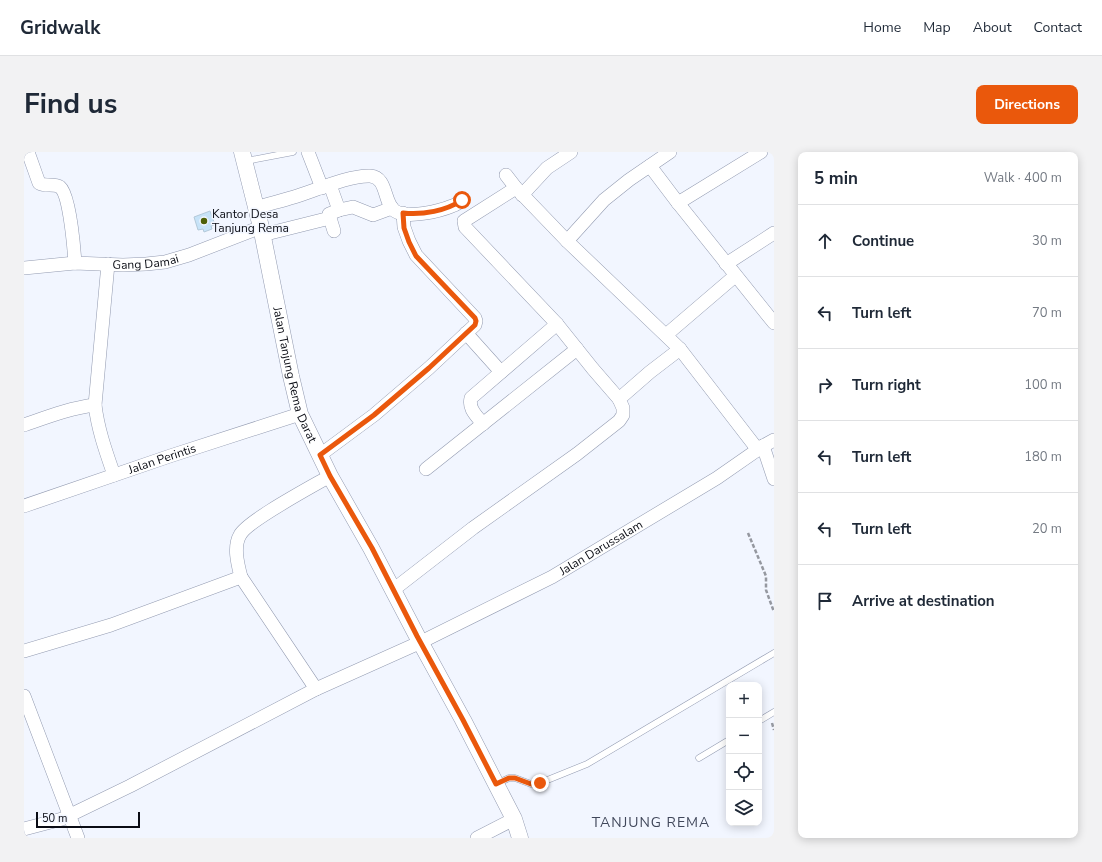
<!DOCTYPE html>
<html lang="en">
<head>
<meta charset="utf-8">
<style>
  :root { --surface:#fff; --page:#f2f2f3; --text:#1f2937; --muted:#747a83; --line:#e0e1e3; --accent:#ea580c }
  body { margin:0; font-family:"Nunito Sans",sans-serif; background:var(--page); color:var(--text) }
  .controls { position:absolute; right:12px; bottom:12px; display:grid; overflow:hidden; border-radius:8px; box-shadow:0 2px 10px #0003 }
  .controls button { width:36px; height:36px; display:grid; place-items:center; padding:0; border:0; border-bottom:1px solid var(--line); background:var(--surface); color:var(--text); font:20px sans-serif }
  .scale { position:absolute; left:12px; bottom:10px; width:104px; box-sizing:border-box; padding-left:4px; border:2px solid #0a0c14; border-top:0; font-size:11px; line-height:14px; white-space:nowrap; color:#0a0c14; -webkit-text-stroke:3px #f2f6ff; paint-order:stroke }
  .stop { position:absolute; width:12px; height:12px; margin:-9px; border:3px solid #ea580c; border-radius:50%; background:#fff }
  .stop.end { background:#ea580c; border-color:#fff; box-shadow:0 1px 4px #0008 }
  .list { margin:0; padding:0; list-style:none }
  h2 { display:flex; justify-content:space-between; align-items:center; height:52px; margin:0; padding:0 16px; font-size:17px }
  h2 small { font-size:13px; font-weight:400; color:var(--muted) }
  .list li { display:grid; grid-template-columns:26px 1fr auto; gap:12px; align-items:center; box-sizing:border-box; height:72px; padding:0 16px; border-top:1px solid var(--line) }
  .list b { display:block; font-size:15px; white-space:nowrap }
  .list em { font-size:13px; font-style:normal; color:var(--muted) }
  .icon { flex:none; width:22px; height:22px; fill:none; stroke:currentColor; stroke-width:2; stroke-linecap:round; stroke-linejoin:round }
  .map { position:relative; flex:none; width:750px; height:686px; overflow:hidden; border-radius:8px }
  header { display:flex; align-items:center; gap:24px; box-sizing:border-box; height:56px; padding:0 20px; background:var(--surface); border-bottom:1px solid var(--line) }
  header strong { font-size:19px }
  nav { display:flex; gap:22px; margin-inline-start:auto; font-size:14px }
  .intro { display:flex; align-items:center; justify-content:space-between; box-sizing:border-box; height:96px; padding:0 24px }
  h1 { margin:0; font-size:28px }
  .button { padding:10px 18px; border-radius:8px; background:var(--accent); color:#fff; font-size:14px; font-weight:700 }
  main { display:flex; gap:24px; padding:0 24px }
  aside { flex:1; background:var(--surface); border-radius:8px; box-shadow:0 2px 10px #0003 }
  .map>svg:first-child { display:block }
</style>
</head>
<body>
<header>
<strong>Gridwalk</strong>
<nav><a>Home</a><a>Map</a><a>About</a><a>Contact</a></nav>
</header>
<div class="intro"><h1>Find us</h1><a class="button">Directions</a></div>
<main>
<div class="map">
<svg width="750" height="686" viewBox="0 0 750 686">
  <rect width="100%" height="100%" fill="#f2f6ff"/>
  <path fill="#c7e3f8" stroke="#b3c9d9" d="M 186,59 L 191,73 L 187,74 L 188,77 L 180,80 L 179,77 L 174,78 L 170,65 Z"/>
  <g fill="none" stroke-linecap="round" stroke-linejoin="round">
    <g stroke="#939bb1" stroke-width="7">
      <path id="service" d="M 222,9 L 269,0
        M 735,569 L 750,560
        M 675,606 L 705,588
        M 472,632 L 485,626 L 491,626 L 507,632 L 516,631 L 563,612 L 750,501"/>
    </g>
    <g stroke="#939bb1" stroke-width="14">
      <g id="minor">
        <path d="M 4,0 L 15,31 C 21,35 30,31 36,35 C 46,43 50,97 51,111"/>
        <path d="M 284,0 L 298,36"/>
        <path d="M 737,0 L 654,51 L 750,171"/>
        <path d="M 626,14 L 654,51"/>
        <path d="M 482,23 L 492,36 L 543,89 L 656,197 L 734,298"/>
        <path d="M 492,36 L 440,69 L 441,75 L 533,172 L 569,217 L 595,247"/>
        <path d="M 498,43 L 523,16 L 547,0"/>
        <path d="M 231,56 C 244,52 257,49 270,45 C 290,39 326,23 346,24 C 364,25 359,51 371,59 C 383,67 416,59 428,54 C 432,53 435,50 439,48"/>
        <path d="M 315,58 L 329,55 L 349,63 L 368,56"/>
        <path d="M 306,66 L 310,79"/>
        <path d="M 238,83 L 306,66 L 305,62 L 315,58 L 306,33"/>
        <path d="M 543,89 L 580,48 L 605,28 L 646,0"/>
        <path d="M 84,112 L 71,253 C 74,278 82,300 90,323"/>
        <path d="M 702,112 L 750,81"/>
        <path id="s1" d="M 0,116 L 51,111 L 99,113 L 122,112 L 141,110 L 165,103 L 237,75"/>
        <path d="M 442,181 L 477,220"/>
        <path d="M 642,183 L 711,124"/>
        <path d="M 459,272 C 453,264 444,257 447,246 L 533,172"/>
        <path d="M 0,273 C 23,265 46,256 71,253"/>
        <path d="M 739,294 L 750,327"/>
        <path d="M 296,303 L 350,263 L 405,216 L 451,173 L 452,169 L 451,166 L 392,103 L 385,89 L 380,75 L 379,61"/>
        <path d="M 402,317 L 553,197"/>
        <path id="s2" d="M 0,354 L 146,304 L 276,262"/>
        <path d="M 217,425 L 292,537"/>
        <path d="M 369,438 L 449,376 L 553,302 L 595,269 L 599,263 L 599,256 L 595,247 L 626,220 L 656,197"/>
        <path d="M 0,499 L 87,473 L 217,425 C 214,413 209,395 216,383 C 223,369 289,334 306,324"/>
        <path d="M 0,544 L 54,686"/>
        <path id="s3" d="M 0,677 L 38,667 L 106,634 L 292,537 L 397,490 L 528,425 L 693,326 L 739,294 L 750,288"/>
        <path d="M 453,686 L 490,667"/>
      </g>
    </g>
    <g stroke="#939bb1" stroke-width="17">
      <g id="tertiary">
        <path id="s4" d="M 218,0 L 237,75 L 267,224 L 276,262 L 306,324 L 347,396 L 393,484 L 439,568 L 490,667 L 496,686"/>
      </g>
    </g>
    <path stroke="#9598a0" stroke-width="2.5" stroke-dasharray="4 2" stroke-linecap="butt" d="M 724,381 L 742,424 L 742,438 L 750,460
      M 748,571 L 750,578"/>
    <use href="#service" stroke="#fff" stroke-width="6"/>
    <use href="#minor" stroke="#fff" stroke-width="13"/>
    <use href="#tertiary" stroke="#fff" stroke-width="16"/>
  </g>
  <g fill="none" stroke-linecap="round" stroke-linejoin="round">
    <path stroke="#ea580c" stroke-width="5" d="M 438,48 C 422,59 399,63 379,61 L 380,76 L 385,90 L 392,104 L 451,166 L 452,169 L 451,173 L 405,216 L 350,263 L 296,303 L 306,324 L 348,396 L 393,484 L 439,568 L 472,632 L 485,626 L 491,626 L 507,632 L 516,631"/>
  </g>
  <circle fill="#4d6008" stroke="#f2f6ff" stroke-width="1.5" cx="180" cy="69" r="4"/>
  <g text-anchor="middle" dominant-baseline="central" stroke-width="3" stroke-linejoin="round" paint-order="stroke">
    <g font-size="12" fill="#0a0c14" stroke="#f2f6ff" text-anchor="start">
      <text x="188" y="62">Kantor Desa<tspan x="188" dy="14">Tanjung Rema</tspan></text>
    </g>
    <g font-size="12" fill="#0a0c14" stroke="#f2f6ff">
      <text stroke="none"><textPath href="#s1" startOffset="122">Gang Damai</textPath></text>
      <text stroke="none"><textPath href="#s4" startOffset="229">Jalan Tanjung Rema Darat</textPath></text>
      <text stroke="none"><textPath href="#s2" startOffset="146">Jalan Perintis</textPath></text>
      <text stroke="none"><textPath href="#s3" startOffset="643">Jalan Darussalam</textPath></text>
    </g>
    <g font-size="14" letter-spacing="1" fill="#40475a" stroke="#f2f6ff">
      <text x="627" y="670">TANJUNG REMA</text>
    </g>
  </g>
</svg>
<div class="controls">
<button>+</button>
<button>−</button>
<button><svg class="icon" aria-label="locate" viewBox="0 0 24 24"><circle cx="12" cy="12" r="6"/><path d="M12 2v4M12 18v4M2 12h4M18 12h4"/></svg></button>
<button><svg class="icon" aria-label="layers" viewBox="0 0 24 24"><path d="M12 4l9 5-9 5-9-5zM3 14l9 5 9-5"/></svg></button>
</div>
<div class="scale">50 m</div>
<div class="stop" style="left:438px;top:48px"></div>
<div class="stop end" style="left:516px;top:631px"></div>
</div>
<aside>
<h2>5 min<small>Walk · 400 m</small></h2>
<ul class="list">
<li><svg class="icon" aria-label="ahead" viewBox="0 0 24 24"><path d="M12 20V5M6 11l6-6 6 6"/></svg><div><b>Continue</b></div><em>30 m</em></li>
<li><svg class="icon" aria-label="left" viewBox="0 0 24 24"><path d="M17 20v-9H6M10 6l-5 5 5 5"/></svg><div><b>Turn left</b></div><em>70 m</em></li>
<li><svg class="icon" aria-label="right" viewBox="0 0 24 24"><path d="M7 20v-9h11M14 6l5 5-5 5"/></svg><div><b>Turn right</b></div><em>100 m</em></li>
<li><svg class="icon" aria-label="left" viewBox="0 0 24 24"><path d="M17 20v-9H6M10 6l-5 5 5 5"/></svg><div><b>Turn left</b></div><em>180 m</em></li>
<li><svg class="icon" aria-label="left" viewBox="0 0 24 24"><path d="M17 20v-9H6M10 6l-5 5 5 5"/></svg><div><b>Turn left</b></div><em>20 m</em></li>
<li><svg class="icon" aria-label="arrive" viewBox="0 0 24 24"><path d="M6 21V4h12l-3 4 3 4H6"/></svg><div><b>Arrive at destination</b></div></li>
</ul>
</aside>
</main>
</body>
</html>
